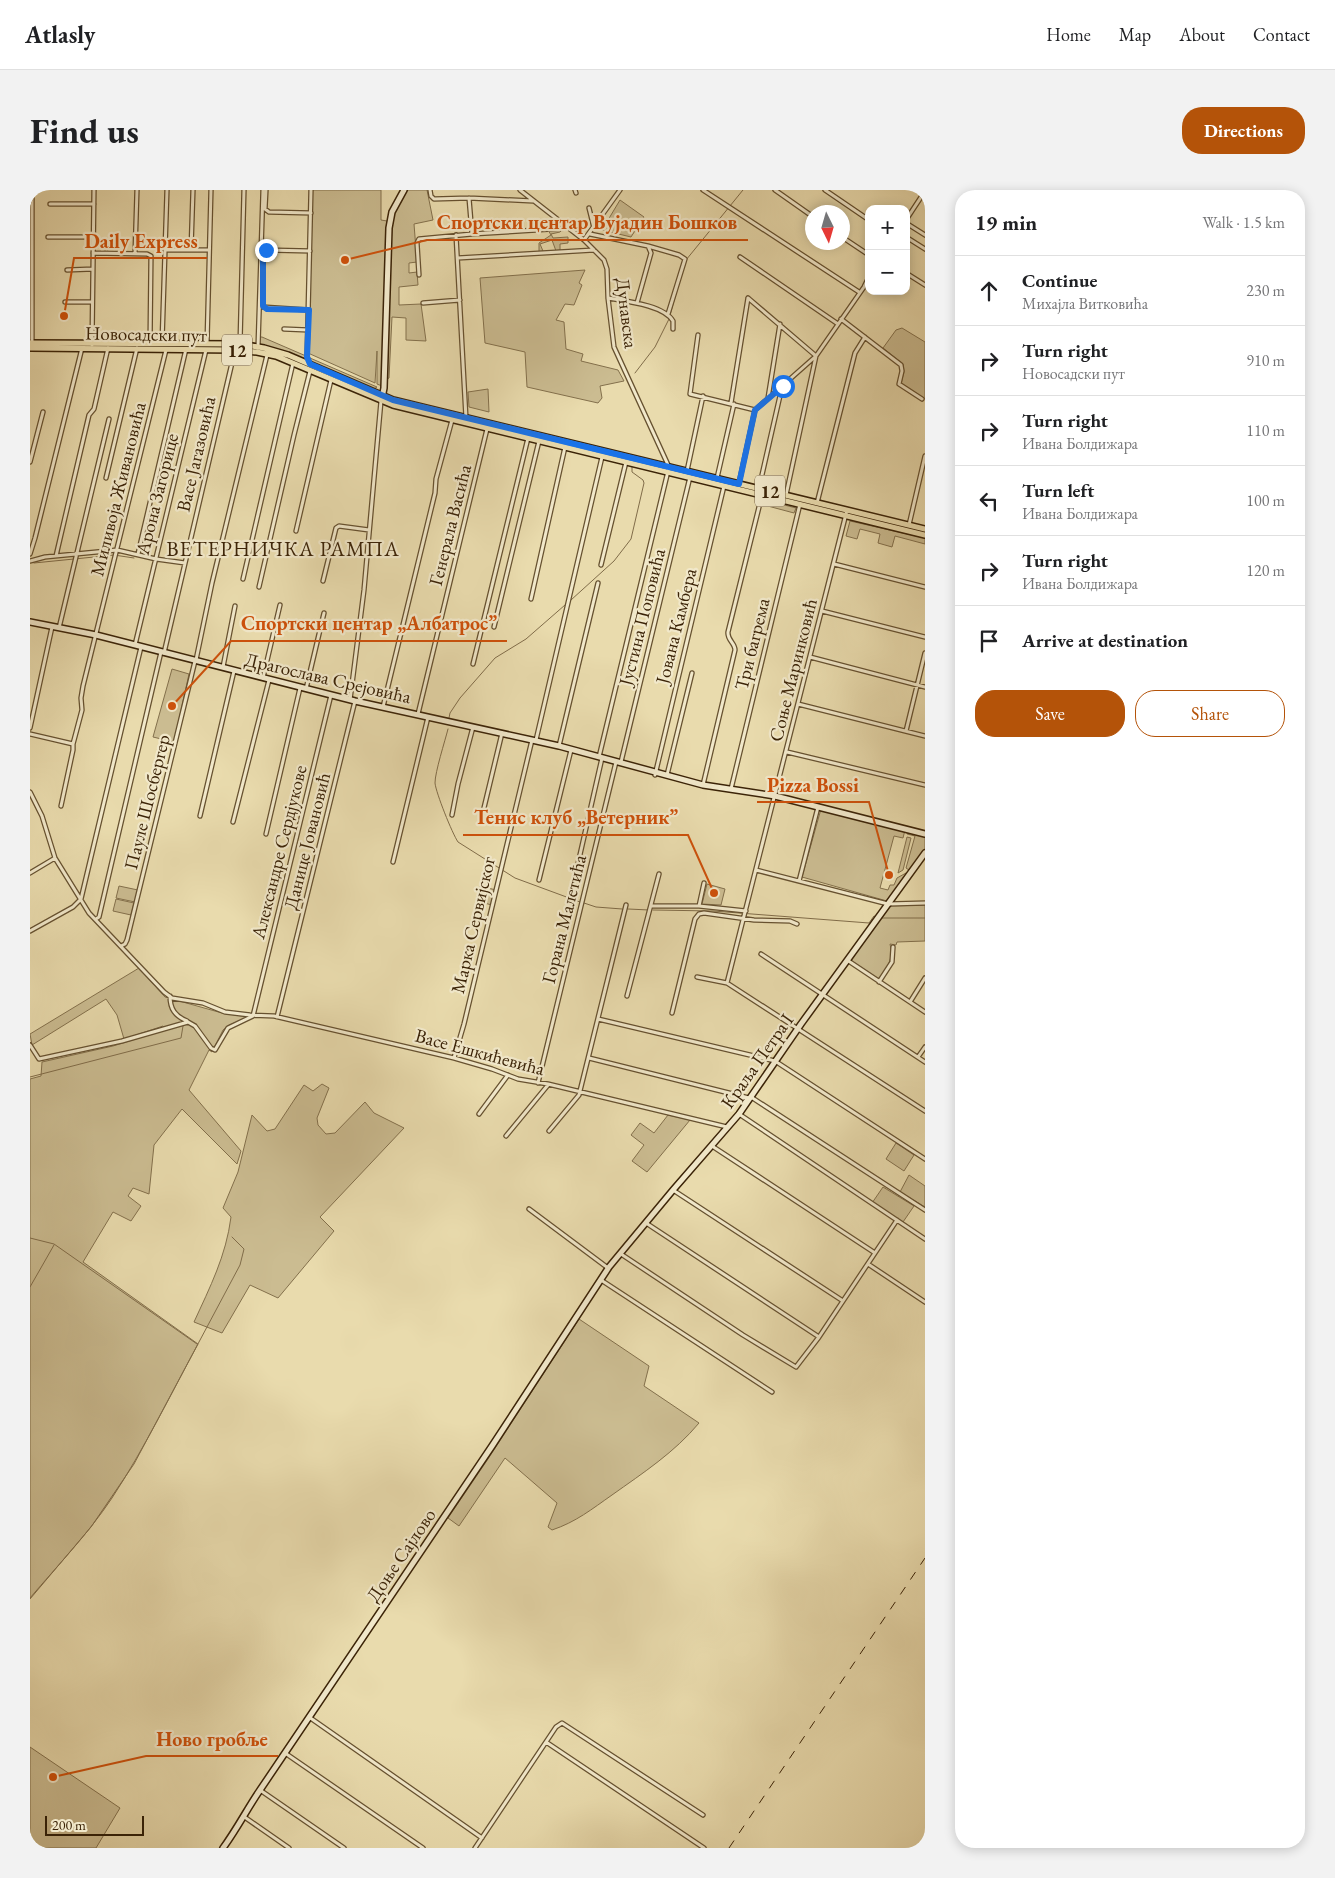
<!DOCTYPE html>
<html lang="en">
<head>
<meta charset="utf-8">
<style>
  :root { --surface:#fff; --page:#f2f2f2; --text:#202124; --muted:#757577; --line:#e0e0e0; --accent:#b45309 }
  body { margin:0; font-family:"EB Garamond",serif; background:var(--page); color:var(--text) }
  .controls { position:absolute; right:15px; top:15px; display:grid; overflow:hidden; border-radius:10px; box-shadow:0 2px 12px #0003 }
  .controls button { width:45px; height:45px; display:grid; place-items:center; padding:0; border:0; border-bottom:1px solid var(--line); background:var(--surface); color:var(--text); font:25px sans-serif }
  .compass { position:absolute; left:775px; top:15px; width:45px; height:45px; border-radius:50%; background:var(--surface); box-shadow:0 2px 12px #0003; rotate:175deg }
  .scale { position:absolute; left:15px; bottom:12px; width:99px; box-sizing:border-box; padding-left:5px; border:2px solid #3b2307; border-top:0; font-size:14px; line-height:18px; white-space:nowrap; color:#3b2307; -webkit-text-stroke:4px #f1e8ca; paint-order:stroke }
  .stop { position:absolute; width:15px; height:15px; margin:-11px; border:4px solid #1a73e8; border-radius:50%; background:#fff }
  .stop.end { background:#1a73e8; border-color:#fff; box-shadow:0 1px 5px #0008 }
  .list { margin:0; padding:0; list-style:none }
  h2 { display:flex; justify-content:space-between; align-items:center; height:65px; margin:0; padding:0 20px; font-size:21px }
  h2 small { font-size:16px; font-weight:400; color:var(--muted) }
  .list li { display:grid; grid-template-columns:32px 1fr auto; gap:15px; align-items:center; box-sizing:border-box; height:70px; padding:0 20px; border-top:1px solid var(--line) }
  .list b { display:block; font-size:19px; white-space:nowrap }
  .list p { margin:0; font-size:16px; white-space:nowrap; color:var(--muted) }
  .list em { font-size:16px; font-style:normal; color:var(--muted) }
  .actions { display:flex; gap:10px; padding:15px 20px }
  .actions a { flex:1; padding:11px 0; border:1px solid var(--accent); border-radius:20px; text-align:center; font-size:18px; color:var(--accent) }
  .actions .main { background:var(--accent); color:#fff }
  .icon { flex:none; width:28px; height:28px; fill:none; stroke:currentColor; stroke-width:2; stroke-linecap:round; stroke-linejoin:round }
  .map { position:relative; flex:none; width:895px; height:1658px; overflow:hidden; border-radius:20px }
  header { display:flex; align-items:center; gap:30px; box-sizing:border-box; height:70px; padding:0 25px; background:var(--surface); border-bottom:1px solid var(--line) }
  header strong { font-size:24px }
  nav { display:flex; gap:28px; margin-inline-start:auto; font-size:18px }
  .intro { display:flex; align-items:center; justify-content:space-between; box-sizing:border-box; height:120px; padding:0 30px }
  h1 { margin:0; font-size:35px }
  .button { padding:12px 22px; border-radius:20px; background:var(--accent); color:#fff; font-size:18px; font-weight:700 }
  main { display:flex; gap:30px; padding:0 30px }
  aside { flex:1; background:var(--surface); border-radius:20px; box-shadow:0 2px 12px #0003 }
  .map>svg:first-child { display:block }
</style>
</head>
<body>
<header>
<strong>Atlasly</strong>
<nav><a>Home</a><a>Map</a><a>About</a><a>Contact</a></nav>
</header>
<div class="intro"><h1>Find us</h1><a class="button">Directions</a></div>
<main>
<div class="map">
<svg width="895" height="1658" viewBox="0 0 895 1658">
  <rect width="100%" height="100%" fill="#e9dbad"/>
  <filter id="stains"><feTurbulence type="fractalNoise" baseFrequency=".004" numOctaves="4"/><feColorMatrix values="0 0 0 0 .2 0 0 0 0 .09 0 0 0 0 .02 0 0 0 .5 -.17"/></filter>
  <radialGradient id="worn" r=".72"><stop offset=".6" stop-color="#630" stop-opacity="0"/><stop offset="1" stop-color="#630" stop-opacity=".3"/></radialGradient>
  <path fill="#cbbc91" stroke="#83704c" d="M 282,0 L 351,0 L 351,30 L 357,31 L 352,196 L 347,194 L 347,161 L 345,193 L 278,163 Z
    M 377,0 L 397,0 L 403,30 L 384,34 L 387,72 L 379,73 L 379,83 L 387,82 L 388,95 L 369,97 L 369,115 L 391,114 L 396,151 L 376,150 L 376,128 L 362,127 L 359,188 L 357,189 L 362,32 L 367,16 Z
    M 590,10 L 614,27 L 601,47 L 572,40 Z
    M 533,39 L 530,42 L 521,44 L 523,48 L 538,47 L 538,53 L 530,54 L 530,60 L 526,61 L 522,50 L 510,54 L 513,61 L 509,62 L 509,53 L 521,45 L 518,40 Z
    M 555,80 L 549,93 L 552,95 L 544,115 L 535,114 L 526,130 L 534,132 L 536,159 L 553,164 L 551,171 L 588,180 L 594,191 L 570,196 L 572,208 L 568,213 L 497,197 L 495,162 L 455,153 L 450,88 Z
    M 872,138 L 895,152 L 895,209 L 871,193 L 874,182 L 873,174 L 853,158 L 866,140 Z
    M 229,147 L 232,147 L 276,166 L 272,169 L 233,156 L 229,153 Z
    M 280,168 L 347,197 L 344,199 L 338,197 L 281,173 Z
    M 458,199 L 459,222 L 439,217 L 438,202 Z
    M 735,310 L 766,318 L 764,323 L 734,315 Z
    M 820,331 L 895,348 L 895,354 L 865,346 L 862,357 L 848,353 L 850,344 L 830,339 L 827,349 L 816,346 Z
    M 142,479 L 159,484 L 144,552 L 123,547 Z
    M 791,619 L 875,640 L 873,648 L 864,646 L 850,698 L 858,700 L 860,695 L 864,695 L 867,688 L 876,683 L 877,684 L 857,711 L 772,687 Z
    M 878,641 L 895,646 L 895,659 L 879,680 L 876,678 L 885,646 L 877,644 Z
    M 877,647 L 881,648 L 873,680 L 868,683 Z
    M 677,694 L 695,699 L 691,715 L 672,714 Z
    M 89,696 L 108,700 L 105,712 L 86,708 Z
    M 450,696 L 466,700 L 462,715 L 446,711 Z
    M 86,709 L 104,713 L 101,725 L 83,721 Z
    M 895,715 L 895,751 L 867,752 L 866,755 L 860,754 C 864,769 857,778 849,789 L 819,769 L 859,716 Z
    M 109,778 L 135,807 L 192,823 L 219,827 L 199,835 L 193,840 L 182,862 L 179,860 L 159,900 L 211,961 L 207,974 L 152,919 L 124,955 L 119,1004 L 103,998 L 98,1006 L 111,1016 L 101,1031 L 83,1022 L 53,1072 L 168,1154 C 140,1206 114,1259 82,1308 C 58,1344 28,1375 0,1408 L 0,889 L 11,886 L 12,872 L 83,856 L 135,840 L 133,836 L 94,849 L 87,825 L 76,809 L 2,855 L 0,844 Z
    M 292,894 L 299,898 L 287,928 L 288,935 L 296,944 L 305,943 L 335,912 L 344,923 L 374,938 L 290,1027 L 304,1041 L 248,1108 L 220,1095 L 192,1143 L 164,1132 C 180,1097 196,1066 201,1027 L 193,1018 L 208,982 L 222,925 L 237,941 L 245,939 L 274,895 L 283,901 Z
    M 638,925 L 660,930 L 617,982 L 602,971 L 614,955 L 601,945 L 610,933 L 624,943 Z
    M 866,953 L 884,965 L 874,981 L 856,969 Z
    M 879,985 L 895,996 L 895,1017 L 870,1002 Z
    M 853,997 L 884,1016 L 873,1032 L 842,1013 Z
    M 549,1129 L 619,1176 L 614,1196 L 669,1233 C 645,1262 613,1283 582,1305 C 562,1319 546,1332 522,1340 L 518,1337 L 527,1313 L 475,1268 L 429,1336 L 418,1328 L 458,1269 Z
    M 0,1557 L 90,1618 L 66,1658 L 0,1658 Z"/>
  <g fill="none" stroke-linecap="round" stroke-linejoin="round">
    <path stroke="#806c49" stroke-width="1" d="M 656,70 L 713,0
      M 640,125 L 649,93
      M 605,183 L 625,157 L 639,129
      M 4,373 L 84,365 L 104,368
      M 541,410 L 584,371 L 601,349 L 614,293 L 613,290 L 602,282 L 602,276
      M 419,528 L 420,523 L 430,508 L 465,468 L 496,449 L 535,415
      M 418,539 C 415,551 405,582 405,593 C 406,603 422,643 428,652 L 485,688 L 550,712
      M 554,713 L 566,717 L 592,719
      M 598,719 L 619,720
      M 623,720 L 683,721 L 839,733 L 844,726 L 847,727
      M 851,728 L 895,728
      M 0,887 L 151,848 L 153,836
      M 0,1048 L 24,1054 L 167,1154
      M 0,1097 L 24,1055
      M 0,1409 L 61,1337 L 104,1274 L 210,1075 L 214,1059 L 202,1047"/>
    <g stroke="#665130" stroke-width="5.5">
      <path id="street" d="M 236,0 L 235,19 L 239,22 L 281,23
        M 400,0 L 401,6 L 404,9 L 439,8 L 503,11
        M 490,0 L 554,50 L 574,70 L 577,79 L 578,108 L 584,157 L 639,277 L 569,567
        M 545,0 L 546,3
        M 673,0 L 829,102
        M 745,0 L 782,26
        M 795,0 L 839,30
        M 439,8 L 442,44
        M 20,14 L 64,14
        M 559,18 L 564,38
        M 876,30 L 895,1
        M 876,33 L 895,45
        M 560,44 L 618,56 L 621,63 L 607,113
        M 426,45 L 436,228
        M 18,47 L 64,47
        M 812,47 L 839,65
        M 876,47 L 895,59
        M 554,50 L 590,0
        M 618,56 L 649,65 L 655,69 L 638,124
        M 135,60 L 179,60
        M 161,60 L 163,0
        M 63,63 L 117,64 L 121,66 L 120,153
        M 105,64 L 107,0
        M 710,67 L 808,134
        M 428,68 L 564,60
        M 37,80 L 63,79
        M 876,83 L 895,95
        M 389,85 L 387,53 L 389,49 L 442,44 L 538,38
        M 578,108 C 595,111 634,115 643,131 L 643,139
        M 35,112 L 62,112
        M 393,113 L 430,110
        M 279,120 L 233,117 L 233,65 L 236,60 L 280,61
        M 811,129 L 871,175 L 872,181 L 869,194 L 892,209
        M 254,139 L 278,140
        M 668,145 L 660,204 L 725,220
        M 2,153 L 2,0
        M 132,153 L 137,0
        M 177,154 L 181,0
        M 210,154 L 214,0
        M 62,155 L 64,0
        M 228,157 L 233,0
        M 280,174 L 277,167 L 281,0
        M 738,208 L 750,134
        M 701,213 L 718,108
        M 0,272 L 13,222
        M 657,281 L 673,206
        M 76,288 L 107,158
        M 687,288 L 704,214
        M 709,293 L 725,220 L 786,166 L 718,108
        M 729,298 L 752,197
        M 756,305 L 786,166 L 834,97 L 839,87
        M 787,313 L 825,163 L 835,147
        M 879,335 L 895,266
        M 266,341 L 301,190
        M 0,364 L 5,348 L 52,158
        M 108,364 L 156,159
        M 26,366 L 59,225 L 64,219 L 78,158
        M 0,371 L 15,367 L 87,360 L 126,369 L 155,373
        M 804,374 L 895,397
        M 571,375 L 596,272
        M 213,389 L 263,173
        M 293,391 L 306,338 L 309,336 L 339,340
        M 229,397 L 264,245 L 280,181
        M 501,409 L 535,257
        M 792,421 L 895,447
        M 464,437 L 509,251
        M 29,438 L 79,229
        M 105,455 L 176,160
        M 134,463 L 205,160
        M 780,467 L 895,497
        M 166,470 L 182,393 L 237,165
        M 443,474 L 498,248
        M 193,477 L 205,416
        M 233,488 L 250,415
        M 276,499 L 294,423
        M 320,510 L 334,400 L 351,211
        M 768,514 L 895,546
        M 353,517 L 405,303 L 406,289 L 422,230
        M 388,524 L 457,239
        M 0,538 L 22,437
        M 876,541 L 895,463
        M 0,544 L 43,554
        M 506,550 L 572,267
        M 529,556 L 568,393
        M 757,562 L 895,595
        M 591,572 L 660,287
        M 625,585 L 694,296
        M 637,585 L 662,483
        M 673,595 L 705,460 C 705,453 697,450 698,442 L 732,305
        M 701,599 L 770,314
        M 0,602 L 12,626 L 25,668 L 59,723 L 134,802 L 142,808 L 173,813 L 195,822 L 220,825 L 244,826 L 424,868 L 462,879 L 488,889 L 518,894 L 697,937
        M 31,616 L 43,560 L 43,554 L 52,520 L 51,508 L 53,496 L 136,160
        M 453,622 L 472,543
        M 422,625 L 428,594 L 443,537
        M 170,626 L 204,481
        M 203,632 L 239,490
        M 236,644 L 270,498
        M 363,672 L 398,527
        M 726,680 L 858,714 L 895,713
        M 0,683 L 25,668
        M 509,690 L 541,560
        M 544,691 L 572,568
        M 769,691 L 788,617
        M 621,716 L 669,716 L 716,721
        M 669,716 L 674,693
        M 66,729 L 69,727 L 131,462
        M 0,741 L 43,717 L 51,709 L 111,457
        M 91,756 L 95,754 L 97,750 L 165,471
        M 731,764 L 895,872
        M 817,770 L 895,822
        M 667,787 L 697,793 L 895,921
        M 849,792 L 862,772 L 863,757
        M 697,793 L 817,320
        M 140,806 C 140,819 145,826 157,831
        M 597,806 L 629,684
        M 880,812 L 895,788
        M 642,823 L 665,729 L 669,724 L 674,723 L 724,730 L 760,731 L 767,734
        M 247,827 L 325,511
        M 568,829 L 745,871 L 895,969
        M 0,855 L 9,869 L 92,851 L 158,832 L 165,836 L 181,858 L 185,860 L 198,838 L 223,826 L 301,505
        M 888,867 L 895,857
        M 424,868 L 434,834 L 502,550
        M 559,868 L 719,908
        M 508,893 L 586,572
        M 721,907 L 895,1020
        M 449,924 L 478,885
        M 709,924 L 895,1049
        M 519,941 L 549,905 L 596,715
        M 476,946 L 518,895
        M 682,956 L 845,1063
        M 643,1000 L 813,1111
        M 499,1019 L 578,1078
        M 616,1033 L 789,1147
        M 591,1064 L 713,1145 L 766,1177 L 789,1147 L 867,1030
        M 838,1074 L 895,1112
        M 571,1090 L 742,1202
        M 279,1527 L 452,1648
        M 516,1552 L 674,1658
        M 255,1563 L 393,1658
        M 230,1600 L 314,1658
        M 213,1626 L 259,1658
        M 445,1658 L 526,1537 L 532,1533 L 673,1625"/>
    </g>
    <g stroke="#3b2307" stroke-width="8">
      <path id="secondary" d="M 352,208 L 354,198 L 359,38 L 362,22 L 374,0
        M 0,432 L 66,445 L 325,511 L 529,556 L 673,595 L 745,606 L 895,644
        M 193,1658 C 207,1639 217,1619 230,1600 L 462,1256 L 579,1077 L 643,1000 L 709,924 L 771,834 L 895,663"/>
    </g>
    <g stroke="#3b2307" stroke-width="8">
      <path id="primary" d="M 0,153 L 210,154 L 234,158 L 258,165 L 363,210 L 895,339
        M 0,158 L 205,160 L 227,162 L 246,166 L 363,215 L 895,345"/>
    </g>
    <use href="#street" stroke="#f1e8ca" stroke-width="3"/>
    <use href="#secondary" stroke="#f1e8ca" stroke-width="5"/>
    <use href="#primary" stroke="#e9dbad" stroke-width="5"/>
    <path stroke="#3b2307" stroke-width="1" stroke-dasharray="9 9" stroke-linecap="butt" d="M 699,1658 L 895,1368"/>
  </g>
  <g fill="none" stroke-linecap="round" stroke-linejoin="round">
    <path stroke="#1a73e8" stroke-width="6" d="M 236,60 L 233,65 L 233,116 L 237,119 L 279,120 L 277,167 L 280,174 L 363,210 L 709,294 L 725,220 L 753,196"/>
  </g>
  <g text-anchor="middle" dominant-baseline="central" stroke-width="4.5" stroke-linejoin="round" paint-order="stroke">
    <g fill="#f1e8ca" stroke="#725e42" stroke-width="1">
      <rect x="192" y="144.5" width="30" height="31" rx="4"/>
      <rect x="725" y="285.5" width="30" height="31" rx="4"/>
    </g>
    <g font-size="18" font-weight="bold" fill="#3b2307">
      <text x="207" y="160">12</text>
      <text x="740" y="301">12</text>
    </g>
    <g font-size="19" fill="#3b2307" stroke="#f1e8ca">
      <text transform="translate(597 123) rotate(83)">Дунавска</text>
      <text transform="translate(116 144) rotate(1)">Новосадски пут</text>
      <text transform="translate(166 264) rotate(-77)">Васе Јагазовића</text>
      <text transform="translate(88 299) rotate(-76)">Миливоја Живановића</text>
      <text transform="translate(127 304) rotate(-76)">Арона Загорице</text>
      <text transform="translate(420 335) rotate(-76)">Генерала Васића</text>
      <text transform="translate(612 427) rotate(-76)">Јустина Поповића</text>
      <text transform="translate(646 436) rotate(-76)">Јована Камбера</text>
      <text transform="translate(722 454) rotate(-76)">Три багрема</text>
      <text transform="translate(763 480) rotate(-76)">Соње Маринковић</text>
      <text transform="translate(298 488) rotate(13)">Драгослава Срејовића</text>
      <text transform="translate(117 612) rotate(-76)">Пауле Шосбергер</text>
      <text transform="translate(277 651) rotate(-76)">Данице Јовановић</text>
      <text transform="translate(249 662) rotate(-76)">Александре Сердјукове</text>
      <text transform="translate(534 729) rotate(-76)">Горана Малетића</text>
      <text transform="translate(443 735) rotate(-77)">Марка Сервијског</text>
      <text transform="translate(450 862) rotate(15)">Васе Ешкићевића</text>
      <text transform="translate(727 871) rotate(-55)">Краља Петра I</text>
      <text transform="translate(371 1365) rotate(-56)">Доње Сајлово</text>
    </g>
    <g font-size="21" letter-spacing="1" fill="#3b2307" stroke="#f1e8ca">
      <text x="253" y="358">ВЕТЕРНИЧКА РАМПА</text>
    </g>
  </g>
  <path fill="none" stroke="#ce510b" stroke-width="2" d="M315 70L397 50H718M34 126L44 68H177M142 516L201 451H477M859 685L839 612H727M684 703L658 645H433M23 1587L116 1566H248"/>
  <g fill="#ce510b" stroke="#f1e8ca" stroke-width="2">
    <circle cx="315" cy="70" r="5"/>
    <circle cx="34" cy="126" r="5"/>
    <circle cx="142" cy="516" r="5"/>
    <circle cx="859" cy="685" r="5"/>
    <circle cx="684" cy="703" r="5"/>
    <circle cx="23" cy="1587" r="5"/>
  </g>
  <g font-size="20" text-anchor="middle" font-weight="bold" fill="#ce510b" stroke="#f1e8ca" stroke-width="4.5" stroke-linejoin="round" paint-order="stroke">
    <text x="557" y="39">Спортски центар Вујадин Бошков</text>
    <text x="111" y="58">Daily Express</text>
    <text x="339" y="440">Спортски центар „Албатрос”</text>
    <text x="783" y="602">Pizza Bossi</text>
    <text x="546" y="634">Тенис клуб „Ветерник”</text>
    <text x="182" y="1556">Ново гробље</text>
  </g>
  <rect width="100%" height="100%" filter="url(#stains)"/>
  <rect width="100%" height="100%" fill="url(#worn)"/>
</svg>
<div class="controls">
<button>+</button>
<button>−</button>
</div>
<svg class="compass" viewBox="-18 -18 36 36"><path d="M0-13l5 13h-10z" fill="#e53935"/><path d="M0 13l5-13h-10z" fill="#757577"/></svg>
<div class="scale">200 m</div>
<div class="stop" style="left:753px;top:196px"></div>
<div class="stop end" style="left:236px;top:60px"></div>
</div>
<aside>
<h2>19 min<small>Walk · 1.5 km</small></h2>
<ul class="list">
<li><svg class="icon" aria-label="ahead" viewBox="0 0 24 24"><path d="M12 20V5M6 11l6-6 6 6"/></svg><div><b>Continue</b><p>Михајла Витковића</p></div><em>230 m</em></li>
<li><svg class="icon" aria-label="right" viewBox="0 0 24 24"><path d="M7 20v-9h11M14 6l5 5-5 5"/></svg><div><b>Turn right</b><p>Новосадски пут</p></div><em>910 m</em></li>
<li><svg class="icon" aria-label="right" viewBox="0 0 24 24"><path d="M7 20v-9h11M14 6l5 5-5 5"/></svg><div><b>Turn right</b><p>Ивана Болдижара</p></div><em>110 m</em></li>
<li><svg class="icon" aria-label="left" viewBox="0 0 24 24"><path d="M17 20v-9H6M10 6l-5 5 5 5"/></svg><div><b>Turn left</b><p>Ивана Болдижара</p></div><em>100 m</em></li>
<li><svg class="icon" aria-label="right" viewBox="0 0 24 24"><path d="M7 20v-9h11M14 6l5 5-5 5"/></svg><div><b>Turn right</b><p>Ивана Болдижара</p></div><em>120 m</em></li>
<li><svg class="icon" aria-label="arrive" viewBox="0 0 24 24"><path d="M6 21V4h12l-3 4 3 4H6"/></svg><div><b>Arrive at destination</b></div></li>
</ul>
<div class="actions"><a class="main">Save</a><a>Share</a></div>
</aside>
</main>
</body>
</html>
